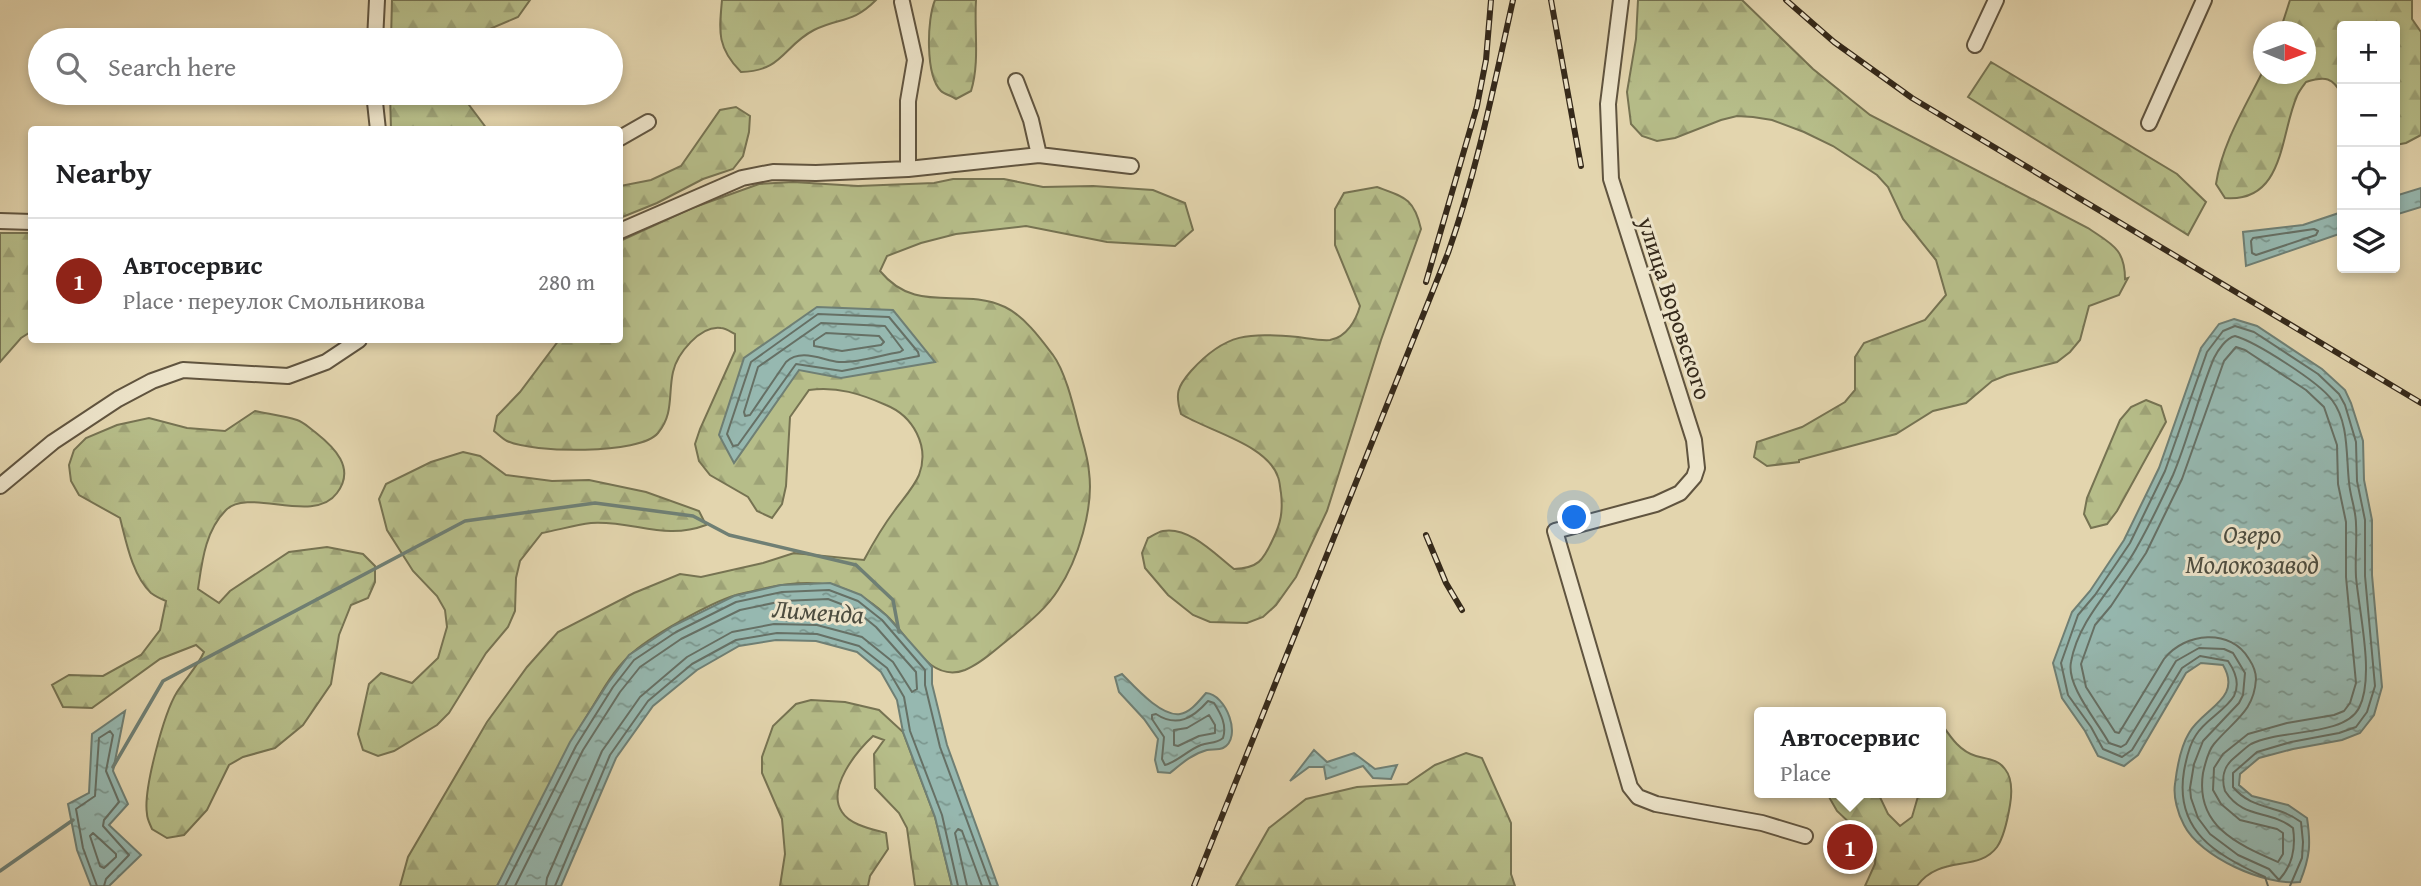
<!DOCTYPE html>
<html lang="en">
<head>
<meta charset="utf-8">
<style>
  :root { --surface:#fff; --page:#f6f6f6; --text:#202124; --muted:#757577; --line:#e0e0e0; --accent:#8f2418 }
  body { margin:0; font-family:"Gentium Book Plus",serif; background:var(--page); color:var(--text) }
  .controls { position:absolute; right:21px; top:21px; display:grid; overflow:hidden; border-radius:7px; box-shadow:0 4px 10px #0003 }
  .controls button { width:63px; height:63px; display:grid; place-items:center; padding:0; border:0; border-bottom:2px solid var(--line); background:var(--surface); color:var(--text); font:35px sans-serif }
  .compass { position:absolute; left:2253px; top:21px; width:63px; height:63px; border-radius:50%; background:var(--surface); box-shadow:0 4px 10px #0003; rotate:91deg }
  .you { position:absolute; left:1575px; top:518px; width:24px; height:24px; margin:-18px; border:5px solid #fff; border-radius:50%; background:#1a73e8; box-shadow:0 0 0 10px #1a73e833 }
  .badge { display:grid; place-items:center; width:46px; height:46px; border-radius:50%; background:var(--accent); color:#fff; font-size:23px; font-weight:700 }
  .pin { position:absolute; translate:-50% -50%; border:4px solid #fff; box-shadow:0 2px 7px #0006 }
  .popup { position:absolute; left:1754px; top:707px; width:192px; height:91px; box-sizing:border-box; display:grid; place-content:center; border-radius:7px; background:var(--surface); filter:drop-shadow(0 2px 5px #0005); font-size:23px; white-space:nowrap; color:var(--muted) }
  .popup b { font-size:26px; color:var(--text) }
  .popup::after { content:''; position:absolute; left:50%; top:100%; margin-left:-14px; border:14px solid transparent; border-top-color:var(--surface) }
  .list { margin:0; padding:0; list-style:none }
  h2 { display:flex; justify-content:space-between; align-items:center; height:91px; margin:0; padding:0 28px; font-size:30px }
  h2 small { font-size:23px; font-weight:400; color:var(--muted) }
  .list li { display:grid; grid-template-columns:46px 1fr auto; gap:21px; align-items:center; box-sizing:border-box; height:126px; padding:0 28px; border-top:2px solid var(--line) }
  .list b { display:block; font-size:26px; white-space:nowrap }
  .list p { margin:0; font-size:23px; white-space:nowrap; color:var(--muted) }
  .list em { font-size:23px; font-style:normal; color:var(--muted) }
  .icon { flex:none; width:38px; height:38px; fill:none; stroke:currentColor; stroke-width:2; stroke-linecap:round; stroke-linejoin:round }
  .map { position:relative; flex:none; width:2421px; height:886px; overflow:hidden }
  .search { position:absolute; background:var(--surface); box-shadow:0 4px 10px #0003; left:28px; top:28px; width:595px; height:77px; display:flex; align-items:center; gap:18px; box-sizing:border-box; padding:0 24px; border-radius:38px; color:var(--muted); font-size:26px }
  .panel { position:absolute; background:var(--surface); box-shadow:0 4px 10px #0003; left:28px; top:126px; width:595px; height:217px; border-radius:7px }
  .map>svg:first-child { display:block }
</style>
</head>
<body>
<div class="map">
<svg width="2421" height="886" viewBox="0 0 2421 886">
  <defs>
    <pattern id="forest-firs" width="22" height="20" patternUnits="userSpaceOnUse" patternTransform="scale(1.75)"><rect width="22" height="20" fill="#b6bd89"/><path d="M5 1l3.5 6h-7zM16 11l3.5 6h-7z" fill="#9da276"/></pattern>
    <pattern id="water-ripples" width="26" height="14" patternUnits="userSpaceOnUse" patternTransform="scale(1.75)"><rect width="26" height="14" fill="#96b8b0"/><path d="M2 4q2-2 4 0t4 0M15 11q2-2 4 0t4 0" fill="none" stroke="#7b968e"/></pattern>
  </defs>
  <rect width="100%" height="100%" fill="#e3d5ae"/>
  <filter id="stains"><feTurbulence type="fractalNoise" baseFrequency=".00286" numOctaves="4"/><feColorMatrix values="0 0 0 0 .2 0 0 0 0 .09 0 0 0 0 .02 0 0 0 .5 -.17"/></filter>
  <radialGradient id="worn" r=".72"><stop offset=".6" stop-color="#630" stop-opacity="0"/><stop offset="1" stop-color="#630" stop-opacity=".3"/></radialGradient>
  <path fill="url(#forest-firs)" stroke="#767352" stroke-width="2" d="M 392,0 L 530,0 L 518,17 L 473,36 L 469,40 L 391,40 Z
    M 722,0 L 876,0 C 852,24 840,17 814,30 C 783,46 783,71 741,72 C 717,48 719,32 722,0 Z
    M 935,0 L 976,0 C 974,30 980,62 971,91 L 956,99 C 952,96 944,94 941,91 C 925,75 927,19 935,0 Z
    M 1638,0 L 1742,0 L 1813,69 L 1870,115 L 2088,228 C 2111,244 2125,248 2125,279 L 2128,278 L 2119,295 L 2089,306 L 2080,340 L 2070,352 L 2057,362 L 2007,375 L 1992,381 L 1966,403 L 1933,411 L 1896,434 L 1799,460 L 1799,462 L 1767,466 L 1754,457 L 1757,442 L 1802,427 L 1845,402 L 1855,390 L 1855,357 L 1864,343 L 1925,320 L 1946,295 L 1936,260 L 1903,219 L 1888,187 L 1877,175 L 1833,146 L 1804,132 L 1772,120 L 1753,117 L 1737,116 L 1721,120 L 1675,138 L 1657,141 L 1642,136 L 1631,124 L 1627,92 L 1636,39 Z
    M 2290,0 L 2412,0 L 2412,19 L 2421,32 L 2421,135 L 2406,143 L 2395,145 L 2395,26 L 2342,26 L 2342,95 C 2333,77 2325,76 2306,82 C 2303,86 2299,91 2297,96 C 2280,134 2285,203 2225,198 L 2216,184 C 2222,144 2245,107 2263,71 L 2264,74 L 2306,74 L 2306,32 L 2280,31 Z
    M 1991,62 L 2177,174 L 2206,202 L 2188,235 L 1968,97 Z
    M 390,93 L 460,93 L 487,129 L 391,129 Z
    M 736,107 L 750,116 L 749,132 L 743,156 L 733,169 L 703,179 L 657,203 L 620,218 L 620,186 L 651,180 L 681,166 L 720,110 Z
    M 953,179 L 1004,179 L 1043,187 L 1093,186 L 1153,190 L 1185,203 L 1193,230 L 1175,246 L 1107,242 L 1026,226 L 956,234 L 921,243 L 887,256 L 880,271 C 917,316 961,286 1005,307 C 1024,316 1041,339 1053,355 C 1065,371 1073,404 1078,424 C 1082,440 1088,456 1089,472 C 1094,508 1078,560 1058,590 C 1046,609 1028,623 1010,638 C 996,649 982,663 965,670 C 928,684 909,635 886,615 C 850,581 812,578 766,588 C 756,591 745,592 736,595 C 710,603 648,637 629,656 C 614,670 603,689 593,706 C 556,764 531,827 497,886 L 400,886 L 408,857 L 487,722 L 527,667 L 558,632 L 634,593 L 680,574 L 701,577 L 763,563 L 794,553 L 864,560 C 873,543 883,526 895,510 C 903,499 914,487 919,475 C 930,446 913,416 886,405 C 861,394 837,386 809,390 L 790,417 L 786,486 L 782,504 L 772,518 L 757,511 L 748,497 L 710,475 L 699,461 L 695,444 L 700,429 L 735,351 L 735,334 C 731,332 725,328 721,328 C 700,325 677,354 673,372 C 668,394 674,414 658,433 C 640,455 532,453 507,441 C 503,439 498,434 494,431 L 497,416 L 520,392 L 559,340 L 620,340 L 620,241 L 692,208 L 759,184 L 793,182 L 858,186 L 934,183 Z
    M 1377,187 C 1404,197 1414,198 1421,229 L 1381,340 L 1327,511 L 1296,577 L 1276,605 L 1263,617 L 1247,623 L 1210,622 L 1193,615 L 1168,595 L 1145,568 L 1142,553 L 1148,538 C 1152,536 1158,532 1163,531 C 1189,526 1216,555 1234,569 C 1258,568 1263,561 1273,539 C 1281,523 1283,511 1281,493 C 1280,488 1280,482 1278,477 C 1267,444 1208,431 1181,414 C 1175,394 1177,387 1191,371 C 1226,332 1249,333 1298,337 C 1307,338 1320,341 1330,340 C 1347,337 1356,320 1360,306 L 1335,245 L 1335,209 L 1344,193 Z
    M 0,233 L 31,233 L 32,331 L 21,338 L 0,362 Z
    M 2146,400 L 2161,406 L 2166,422 L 2117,511 L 2107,524 L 2091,528 L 2084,514 L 2087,498 L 2120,420 L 2131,407 Z
    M 255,411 C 269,414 284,416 297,420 C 304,422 309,428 315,432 C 334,447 356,468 337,493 C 314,525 248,487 226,510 C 205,531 202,562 198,589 L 219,603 L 230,591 L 289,552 L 327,547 L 363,554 L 375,566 L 375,582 L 368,598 L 351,605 L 339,635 L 331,684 L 303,725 L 275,748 L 243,757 L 229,765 L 207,810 L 184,835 L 167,838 L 152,829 C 150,824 147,819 147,814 C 143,790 164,713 177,692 C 186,678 197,667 204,652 L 196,645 L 160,659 L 92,708 L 63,707 L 52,685 L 69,675 L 103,676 L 141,655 L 160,630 L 166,601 C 161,599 155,596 151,593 C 132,575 126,541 120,518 L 79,495 L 71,481 L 69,465 L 74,450 L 86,438 L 117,425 L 149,418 L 187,428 L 225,431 Z
    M 463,452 L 480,456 L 506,475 L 552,481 L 589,480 L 646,492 L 699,511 L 706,525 C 664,541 633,520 591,523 C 575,525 558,530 542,533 L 520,561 L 516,578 L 515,611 L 508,627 L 486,653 L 449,713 L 437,725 L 394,751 L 378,756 L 363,750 L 358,734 L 369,684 L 381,673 L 412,683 L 438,658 L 447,627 L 445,610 L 437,596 L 413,571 L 387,530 L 379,499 L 386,484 L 431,462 Z
    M 811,700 L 845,702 L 879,710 L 903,732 L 935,817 L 952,886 L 915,886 L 907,828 L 899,813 L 875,788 L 874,754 L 884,740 L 873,736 C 857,751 826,788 842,812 C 850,825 872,829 886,833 L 888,849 L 870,876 L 868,886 L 780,886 L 785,854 L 782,819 L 762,773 L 762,757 L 773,726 L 796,704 Z
    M 1941,723 C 1950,736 1959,751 1976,756 C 1987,759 1998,759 2005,769 C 2013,779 2012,793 2010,805 C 2008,817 2004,837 1997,847 C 1978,873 1940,854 1917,886 L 1865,886 L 1875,864 L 1876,848 L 1837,811 L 1829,797 L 1831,793 L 1878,793 L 1888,814 L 1900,826 L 1912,817 L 1919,793 L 1941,793 Z
    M 1466,753 L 1482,758 L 1511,823 L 1511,874 L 1515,886 L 1236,886 L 1269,828 L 1306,799 L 1357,787 L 1407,784 L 1435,765 Z"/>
  <path fill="url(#water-ripples)" stroke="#6f7f74" stroke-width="2" d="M 2421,188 L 2421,207 L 2395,215 L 2395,196 Z
    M 2342,212 L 2342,233 L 2246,266 L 2243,232 L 2303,225 Z
    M 817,307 L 893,310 L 935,362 L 841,378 L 799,370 L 734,463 L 719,435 L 744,358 Z
    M 2234,319 L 2257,326 L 2322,369 L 2345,390 L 2351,403 L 2363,441 L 2364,480 L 2372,520 L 2372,575 L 2382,687 L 2374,715 L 2360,733 L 2342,740 L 2293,749 L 2259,758 L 2240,774 L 2239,785 L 2252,796 L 2288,805 L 2307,818 C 2311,844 2310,857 2300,882 C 2265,886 2200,857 2184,825 C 2178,814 2173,797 2175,784 C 2177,767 2180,748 2189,733 C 2203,708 2243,699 2223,665 L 2201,663 L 2186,673 L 2138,755 L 2124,766 L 2098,756 L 2085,731 L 2062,698 L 2053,663 L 2072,612 L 2090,591 L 2124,540 L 2159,468 L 2201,348 L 2219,324 Z
    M 830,583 L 861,595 L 887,616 L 932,667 L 932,684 L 947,745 L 998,886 L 952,886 L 935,817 L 903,732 L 897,700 L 881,672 L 857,652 L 816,641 L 776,640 L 739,646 L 697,670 L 653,706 L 616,758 L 561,886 L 497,886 L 570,742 L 608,683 L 629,655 L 673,626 L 734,596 L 781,585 Z
    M 1122,674 C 1134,686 1161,717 1180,714 C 1190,713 1199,701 1206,693 C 1226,694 1243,738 1223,748 C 1219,750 1211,749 1207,750 C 1192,754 1181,764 1170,773 L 1158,772 L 1155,760 L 1158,739 L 1144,719 L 1119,692 L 1115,677 Z
    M 125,711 L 113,771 L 128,804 L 109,825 L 141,855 L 109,886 L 91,886 L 77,850 L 68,804 L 89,793 L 92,734 Z
    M 1314,750 L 1327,762 L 1354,753 L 1375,769 L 1397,765 L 1391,779 L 1373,778 L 1363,766 L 1326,779 L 1324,767 L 1309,767 L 1290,781 Z"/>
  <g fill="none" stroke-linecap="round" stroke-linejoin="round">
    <path stroke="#667065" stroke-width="2" d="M 2314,229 L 2318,231 L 2316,235 L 2256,255 L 2252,253 L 2251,241 L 2253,238 Z
      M 818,314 L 889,317 L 918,352 L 919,356 L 842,371 L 796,364 L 738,445 L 733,446 L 727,434 L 751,362 Z
      M 821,323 L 885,326 L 903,350 L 900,352 C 881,355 858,363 839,362 C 822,360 801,348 786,362 L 750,415 L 745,416 L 744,412 L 758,367 Z
      M 826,333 L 879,336 L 884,342 L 881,345 L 842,351 L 814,346 L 814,341 Z
      M 2235,336 C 2256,342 2319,382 2332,400 C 2349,422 2346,456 2349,482 C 2350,496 2356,510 2356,524 C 2357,541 2355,559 2356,577 C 2359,612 2375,677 2359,708 C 2344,737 2279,729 2251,744 C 2245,748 2240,753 2234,758 C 2224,766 2221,778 2225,791 C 2244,820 2269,809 2293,828 C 2296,848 2293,865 2279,880 L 2269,869 L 2238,855 L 2210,834 L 2198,818 L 2191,798 L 2190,788 L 2194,764 L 2203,741 L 2239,703 L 2243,695 L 2245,673 L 2233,653 L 2224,649 L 2199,648 L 2176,661 L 2126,744 L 2121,747 L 2109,743 C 2098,722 2066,686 2071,662 C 2079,617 2116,586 2137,547 C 2150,524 2162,499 2173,475 C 2189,437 2198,396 2214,358 C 2218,350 2226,338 2235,336 Z
      M 2236,347 L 2245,350 L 2306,390 L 2324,407 L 2337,445 L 2338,484 L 2346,522 L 2346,577 L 2356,683 L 2350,703 L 2344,711 L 2334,715 L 2287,723 L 2248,734 L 2223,754 L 2214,768 L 2213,790 L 2221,804 L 2240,820 L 2277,829 L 2283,833 L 2283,854 L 2278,862 C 2237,844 2195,826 2203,773 C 2205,764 2208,751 2214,744 C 2234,720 2254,712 2256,679 C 2256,671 2253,665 2249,659 C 2231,628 2185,632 2164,659 L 2119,733 L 2115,732 L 2086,687 L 2081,664 L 2095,625 L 2111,606 L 2146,553 L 2182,479 L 2224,361 Z
      M 1208,701 L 1214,703 C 1221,714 1227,725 1223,738 C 1216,744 1209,742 1201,745 C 1188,750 1177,762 1165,765 L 1162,759 L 1164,737 L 1152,719 L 1152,715 L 1156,714 C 1177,728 1193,718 1208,701 Z
      M 1209,715 L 1215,725 L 1215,733 L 1199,736 L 1178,746 L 1174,745 L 1174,730 L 1187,728 Z
      M 93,833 L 116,854 L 116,857 L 104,868 L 100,866 L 90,836 Z
      M 97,886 L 83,848 L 76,809 L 95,796 L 99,738 L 110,731 L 113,735 L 106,771 L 119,802 L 104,820 L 103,826 L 129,855 L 106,879 L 104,886
      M 505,886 L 576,746 L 613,687 L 634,660 L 676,632 L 736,602 L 782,592 L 829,590 L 858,601 L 882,620 L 925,670 L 925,685 L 940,747 L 991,886
      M 515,886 L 583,750 L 620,692 L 640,667 L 681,639 L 740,610 L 783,601 L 828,599 L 854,609 L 876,627 L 916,672 L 917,689 L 912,692 L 893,662 L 862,637 L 817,625 L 774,624 L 732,632 L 687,657 L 640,697 L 602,751 L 547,878 L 546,886
      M 555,886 L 610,755 L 648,701 L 692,664 L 736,640 L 777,633 L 817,634 L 859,646 L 887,668 L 904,697 L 910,731 L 942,815 L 958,886
      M 967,886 L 955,833 L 958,829 L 962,831 L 982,886
      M 2268,886 L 2265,877 C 2217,856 2174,831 2184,771 C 2186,760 2189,745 2196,735 C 2205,720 2225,711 2234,696 C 2240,684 2235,671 2228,661 L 2200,656 L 2182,668 L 2132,750 L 2122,757 L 2103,749 L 2091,727 L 2068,695 L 2061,663 L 2078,615 L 2095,595 L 2130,543 L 2165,471 L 2207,352 L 2223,331 L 2235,326 L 2254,332 L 2318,374 L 2339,394 L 2345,405 L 2356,442 L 2357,481 L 2365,520 L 2365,576 L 2375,686 L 2367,712 L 2356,727 L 2339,733 L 2291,742 L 2257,752 L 2233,773 L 2233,787 C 2253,811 2277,804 2301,822 L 2303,842 L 2302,858 L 2290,886"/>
    <path stroke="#6f7f74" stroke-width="3.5" d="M 113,767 L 163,681 L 465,521 L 595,503 L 693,516 L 729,535 L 856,565 L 893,600 L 899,632
      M 0,871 L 73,820"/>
    <g stroke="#60543f" stroke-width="18">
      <path id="minor" d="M 1621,0 L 1608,104 L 1611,179 L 1694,440 L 1697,468 L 1694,477 L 1680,493 L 1656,504 L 1555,531 L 1630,787 L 1638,797 L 1656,804 L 1762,823 L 1805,836
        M 902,2 L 915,60 L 908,101 L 908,169
        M 375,40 L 377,0
        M 1975,45 L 1996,0
        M 1016,81 L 1031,120 L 1039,155
        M 374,93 L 378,130
        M 2149,123 L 2204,0
        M 620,138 L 648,122
        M 0,221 L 32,222
        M 620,231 L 742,178 L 773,172 L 816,173 L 908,169 L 1039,155 L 1131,166
        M 0,486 L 53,442 L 118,399 L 152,381 L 183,370 L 288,376 L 326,362 L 359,340"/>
    </g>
    <use href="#minor" stroke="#ede4ca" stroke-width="14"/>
    <g stroke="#35291a" stroke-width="6">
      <path id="rail" d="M 1551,0 L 1581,166
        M 1786,0 L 1834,42 L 1912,98 L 2421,403
        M 1426,282 L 1477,106 L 1486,60 L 1491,0
        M 1426,535 L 1446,583 L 1462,610
        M 1194,886 L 1448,253 C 1477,171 1494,85 1513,0"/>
    </g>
    <use href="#rail" stroke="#ede4ca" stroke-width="3.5" stroke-dasharray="10" stroke-linecap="butt"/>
  </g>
  <g text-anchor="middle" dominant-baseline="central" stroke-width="6" stroke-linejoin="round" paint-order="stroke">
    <g font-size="24" fill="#35291a" stroke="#ede4ca">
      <text transform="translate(1675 308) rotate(72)">улица Воровского</text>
    </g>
    <g font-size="26" font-style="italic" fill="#4d4d40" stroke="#ede4ca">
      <text x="2252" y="533">Озеро<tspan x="2252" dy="30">Молокозавод</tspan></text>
      <text transform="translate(818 611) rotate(4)">Лименда</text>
    </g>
  </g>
  <rect width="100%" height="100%" filter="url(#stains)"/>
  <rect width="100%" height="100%" fill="url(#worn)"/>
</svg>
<div class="controls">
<button>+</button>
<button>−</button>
<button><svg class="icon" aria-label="locate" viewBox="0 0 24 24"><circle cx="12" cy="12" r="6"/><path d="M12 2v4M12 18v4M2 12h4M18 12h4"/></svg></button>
<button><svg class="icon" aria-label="layers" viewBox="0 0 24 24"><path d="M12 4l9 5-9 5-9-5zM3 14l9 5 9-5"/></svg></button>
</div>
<svg class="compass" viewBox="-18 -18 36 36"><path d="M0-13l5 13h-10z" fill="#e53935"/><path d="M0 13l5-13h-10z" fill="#757577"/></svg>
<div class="you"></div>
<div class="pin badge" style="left:1850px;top:847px">1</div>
<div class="popup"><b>Автосервис</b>Place</div>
<div class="search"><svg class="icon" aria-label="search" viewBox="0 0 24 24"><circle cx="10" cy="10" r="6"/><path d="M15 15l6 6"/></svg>Search here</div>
<section class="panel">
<h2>Nearby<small></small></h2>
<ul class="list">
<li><span class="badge">1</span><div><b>Автосервис</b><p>Place · переулок Смольникова</p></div><em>280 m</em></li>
</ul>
</section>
</div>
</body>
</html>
